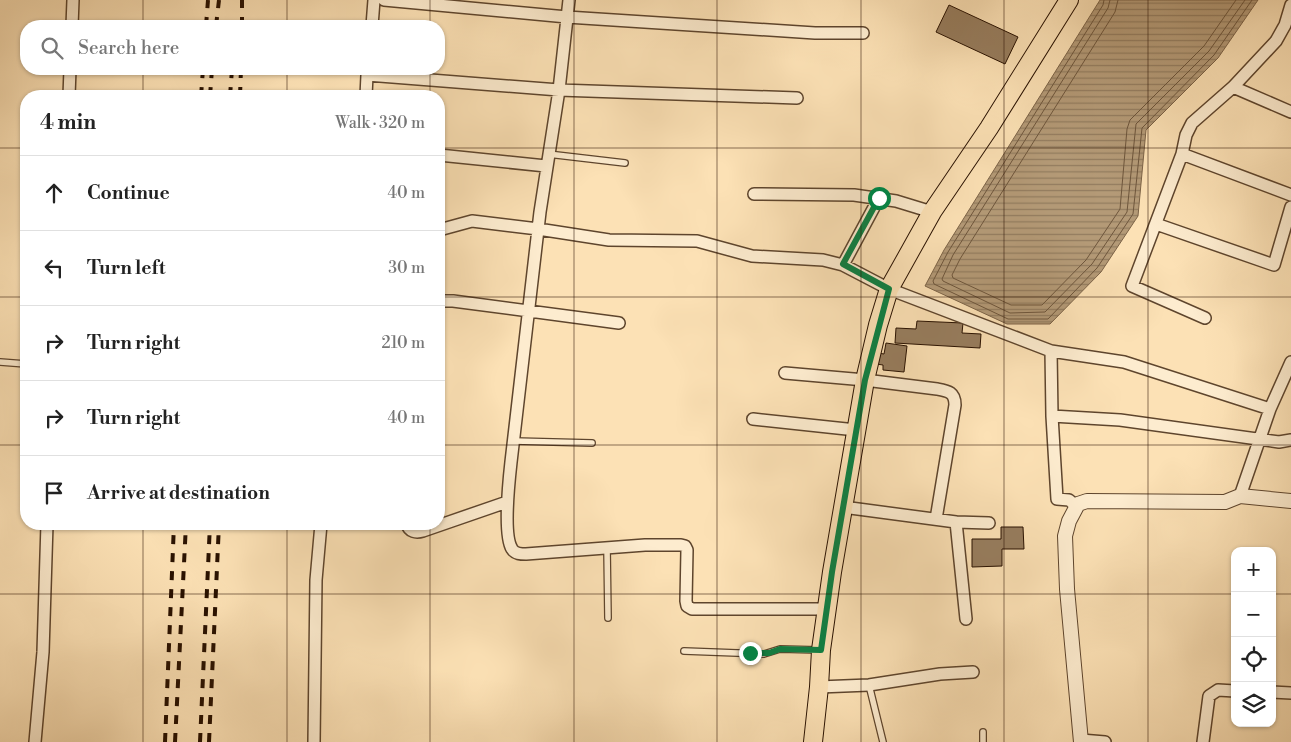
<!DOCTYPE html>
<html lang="en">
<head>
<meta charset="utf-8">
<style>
  :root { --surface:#fff; --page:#f6f6f6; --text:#222; --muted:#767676; --line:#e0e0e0 }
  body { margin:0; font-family:"Libre Bodoni",serif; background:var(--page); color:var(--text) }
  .controls { position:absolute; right:15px; bottom:15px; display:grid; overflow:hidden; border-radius:10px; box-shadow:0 1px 4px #0004 }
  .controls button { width:45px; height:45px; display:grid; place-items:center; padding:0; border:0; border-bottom:1px solid var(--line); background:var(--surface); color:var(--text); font:25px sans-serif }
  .stop { position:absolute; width:15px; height:15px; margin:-11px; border:4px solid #0b8043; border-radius:50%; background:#fff }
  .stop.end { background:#0b8043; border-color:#fff; box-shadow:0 1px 5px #0008 }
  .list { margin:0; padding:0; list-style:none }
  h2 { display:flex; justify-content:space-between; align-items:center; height:65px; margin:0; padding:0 20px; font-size:21px }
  h2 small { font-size:16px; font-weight:400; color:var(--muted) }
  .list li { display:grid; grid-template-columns:32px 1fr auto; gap:15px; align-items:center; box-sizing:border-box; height:75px; padding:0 20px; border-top:1px solid var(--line) }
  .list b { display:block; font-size:19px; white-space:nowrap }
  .list em { font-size:16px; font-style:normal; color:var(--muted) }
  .icon { flex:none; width:28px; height:28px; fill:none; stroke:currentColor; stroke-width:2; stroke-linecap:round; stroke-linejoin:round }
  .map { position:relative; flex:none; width:1291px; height:742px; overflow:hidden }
  .search { position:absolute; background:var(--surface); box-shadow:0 1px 4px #0004; left:20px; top:20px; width:425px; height:55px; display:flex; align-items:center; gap:12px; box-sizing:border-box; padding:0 18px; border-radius:20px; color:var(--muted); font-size:19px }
  .panel { position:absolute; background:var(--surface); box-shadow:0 1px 4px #0004; left:20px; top:90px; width:425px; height:440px; border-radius:20px }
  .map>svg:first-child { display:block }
</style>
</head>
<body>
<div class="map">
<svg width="1291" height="742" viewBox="0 0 1291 742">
  <defs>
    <pattern id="water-rules" width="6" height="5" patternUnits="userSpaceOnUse" patternTransform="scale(1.25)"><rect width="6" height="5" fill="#b49a77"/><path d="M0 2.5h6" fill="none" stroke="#927c5f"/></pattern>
  </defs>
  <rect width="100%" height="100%" fill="#fce1b5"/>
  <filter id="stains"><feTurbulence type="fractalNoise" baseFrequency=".004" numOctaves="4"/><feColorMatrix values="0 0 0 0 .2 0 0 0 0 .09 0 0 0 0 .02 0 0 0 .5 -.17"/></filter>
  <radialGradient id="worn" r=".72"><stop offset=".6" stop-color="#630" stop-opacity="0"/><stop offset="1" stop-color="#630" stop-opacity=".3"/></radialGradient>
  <path fill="url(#water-rules)" stroke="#7c6347" d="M 1100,0 L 1258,0 L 1218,58 L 1146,130 L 1138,216 L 1101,272 L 1050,324 L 1007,324 L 925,286 L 944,250 Z"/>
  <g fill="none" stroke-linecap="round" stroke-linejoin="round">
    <path stroke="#6e563c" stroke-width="1" d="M 1104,0 L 1103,5 L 948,252 L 933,281 L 934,284 L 1008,319 L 1048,319 L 1097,268 L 1133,214 L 1142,128 L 1214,55 L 1252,0
      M 1110,0 L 1108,8 L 953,255 L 942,279 L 943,281 L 1010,313 L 1045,312 L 1092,264 L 1127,212 L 1136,124 L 1209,51 L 1245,0
      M 1118,0 L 1115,12 L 960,259 L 952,275 L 953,278 L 1011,305 L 1042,305 L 1086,260 L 1120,209 L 1127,129 L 1130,120 L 1204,46 L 1236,0"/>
  </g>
  <path fill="#977d5e" stroke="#291100" d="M 949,5 L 1018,37 L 1005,64 L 936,32 Z
    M 917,321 L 963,323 L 962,333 L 981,334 L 980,348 L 895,343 L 896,328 L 916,329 Z
    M 886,343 L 907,346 L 904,372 L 883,370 L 883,365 L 876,364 L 878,353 L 884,354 Z
    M 1001,527 L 1023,527 L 1024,549 L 1002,549 L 1002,566 L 972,567 L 972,539 L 1001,539 Z"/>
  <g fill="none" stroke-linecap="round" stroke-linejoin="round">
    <g stroke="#5e452d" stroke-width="8">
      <path id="service" d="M 548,154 L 625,163
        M 0,362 L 26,364
        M 514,441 L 592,443
        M 607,548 L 608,618
        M 684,651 L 764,654 L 780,649 L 819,650
        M 869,685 L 883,742
        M 983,732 L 983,742"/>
    </g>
    <g stroke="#5e452d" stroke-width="14">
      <path id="minor" d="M 384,0 L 567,17 L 815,33 L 863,33
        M 569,0 L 559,90 L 540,212 L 511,462 C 509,480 503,535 512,549 C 515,554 521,554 526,554 L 645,545 L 681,545 L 685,546 L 687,550 L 686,601 L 687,606 L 692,609 L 827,609
        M 72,26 L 73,0
        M 372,26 L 374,0
        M 368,69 L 367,75 L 559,90 L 797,98
        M 1233,87 L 1291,112
        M 69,96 L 70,69
        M 366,96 L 367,75
        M 1182,154 L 1291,195
        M 439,155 L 546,166
        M 754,194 L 854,195 L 896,201 L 932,212
        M 1156,224 L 1274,265 L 1291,207
        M 439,230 L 472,221 L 538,229 L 609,240 L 697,241 L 752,256 L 823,260 L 843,265 L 889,289 L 1051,351
        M 843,265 L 879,198
        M 439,301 L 453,301 L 619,323
        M 1205,318 L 1132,286 L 1182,154 L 1186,135 L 1192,123 L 1233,87 L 1276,41 L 1285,25 L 1291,5
        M 785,373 L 865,380 L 937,389 C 948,391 955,392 955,405 L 936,519
        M 1270,409 L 1124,362 L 1051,351 L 1052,416 L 1120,420 L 1279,442 L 1291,440
        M 1052,416 L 1057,499 L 1069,500 L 1076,506
        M 753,419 L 856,430
        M 1240,496 L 1270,409 L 1291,362
        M 843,507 L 956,522
        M 407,524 C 409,532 416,533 423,531 L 507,502
        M 966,619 L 956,522 L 989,523
        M 819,687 L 869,685 L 940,674 L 973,672
        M 1272,692 L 1291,693
        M 1081,740 L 1105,742
        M 35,742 L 43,652 L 47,524
        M 314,742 L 316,580 L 321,524
        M 1203,742 L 1209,696 L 1218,690 L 1235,691"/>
    </g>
    <g stroke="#5e452d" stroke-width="16">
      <path id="tertiary" d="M 1081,742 L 1067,589 L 1065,536 L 1069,521 L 1078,504 L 1087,501 L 1225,502 L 1240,496 L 1291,501"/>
    </g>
    <g stroke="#291100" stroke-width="20">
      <path id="primary" d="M 813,742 L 819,687 L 821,650 L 832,572 L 865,380 L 878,325 L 889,289 L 932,212 L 989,128 L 1069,0"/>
    </g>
    <use href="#service" stroke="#fdeccf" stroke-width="5.5"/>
    <use href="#minor" stroke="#fdeccf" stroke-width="11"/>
    <use href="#tertiary" stroke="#fdeccf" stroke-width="14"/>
    <use href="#primary" stroke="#fce1b5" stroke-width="18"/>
    <path stroke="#291100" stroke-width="4" stroke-dasharray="9 9" stroke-linecap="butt" d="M 206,26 L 208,0
      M 216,26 L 219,0
      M 242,26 L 242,0
      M 201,96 L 203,69
      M 210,96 L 212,69
      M 230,96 L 232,69
      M 240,96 L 241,69
      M 165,742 L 174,524
      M 175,742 L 186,524
      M 200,742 L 210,524
      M 209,742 L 219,524"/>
  </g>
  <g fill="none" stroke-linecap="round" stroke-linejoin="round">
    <path stroke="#0b8043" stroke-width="6" d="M 750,653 L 769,653 L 780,649 L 821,650 L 832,572 L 865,380 L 889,289 L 843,264 L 879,198"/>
  </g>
  <path fill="none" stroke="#291100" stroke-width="1" stroke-opacity="0.55" d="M 143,0 L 143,26M 287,0 L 287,26M 430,0 L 430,26M 574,0 L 574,742M 717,0 L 717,742M 861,0 L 861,742M 1004,0 L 1004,742M 1148,0 L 1148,742M 143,69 L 143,96M 287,69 L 287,96M 430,69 L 430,96M 0,148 L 26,148M 439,148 L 1291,148M 0,297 L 26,297M 439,297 L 1291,297M 0,445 L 26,445M 439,445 L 1291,445M 143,524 L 143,742M 287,524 L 287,742M 430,524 L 430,742M 0,594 L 1235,594M 1272,594 L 1291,594"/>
  <rect width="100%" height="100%" filter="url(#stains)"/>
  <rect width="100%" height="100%" fill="url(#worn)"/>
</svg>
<div class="controls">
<button>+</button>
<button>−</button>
<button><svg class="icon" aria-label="locate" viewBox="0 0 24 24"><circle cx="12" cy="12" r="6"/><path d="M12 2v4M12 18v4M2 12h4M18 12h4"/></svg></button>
<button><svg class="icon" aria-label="layers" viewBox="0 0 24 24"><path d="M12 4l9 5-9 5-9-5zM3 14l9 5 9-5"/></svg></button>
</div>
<div class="stop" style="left:879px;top:198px"></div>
<div class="stop end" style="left:750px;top:653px"></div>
<div class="search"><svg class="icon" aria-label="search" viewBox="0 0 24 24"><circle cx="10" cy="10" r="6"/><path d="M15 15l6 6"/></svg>Search here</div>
<section class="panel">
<h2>4 min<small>Walk · 320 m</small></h2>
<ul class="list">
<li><svg class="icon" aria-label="ahead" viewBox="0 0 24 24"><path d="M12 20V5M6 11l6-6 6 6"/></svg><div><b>Continue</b></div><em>40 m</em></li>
<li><svg class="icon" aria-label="left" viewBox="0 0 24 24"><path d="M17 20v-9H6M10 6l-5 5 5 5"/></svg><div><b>Turn left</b></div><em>30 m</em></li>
<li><svg class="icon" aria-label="right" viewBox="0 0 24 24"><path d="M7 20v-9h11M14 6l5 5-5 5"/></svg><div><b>Turn right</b></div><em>210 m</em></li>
<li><svg class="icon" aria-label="right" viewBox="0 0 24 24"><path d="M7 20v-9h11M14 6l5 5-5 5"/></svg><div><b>Turn right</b></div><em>40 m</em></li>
<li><svg class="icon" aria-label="arrive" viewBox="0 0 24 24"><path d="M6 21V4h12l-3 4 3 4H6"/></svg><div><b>Arrive at destination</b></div></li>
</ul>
</section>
</div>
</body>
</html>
